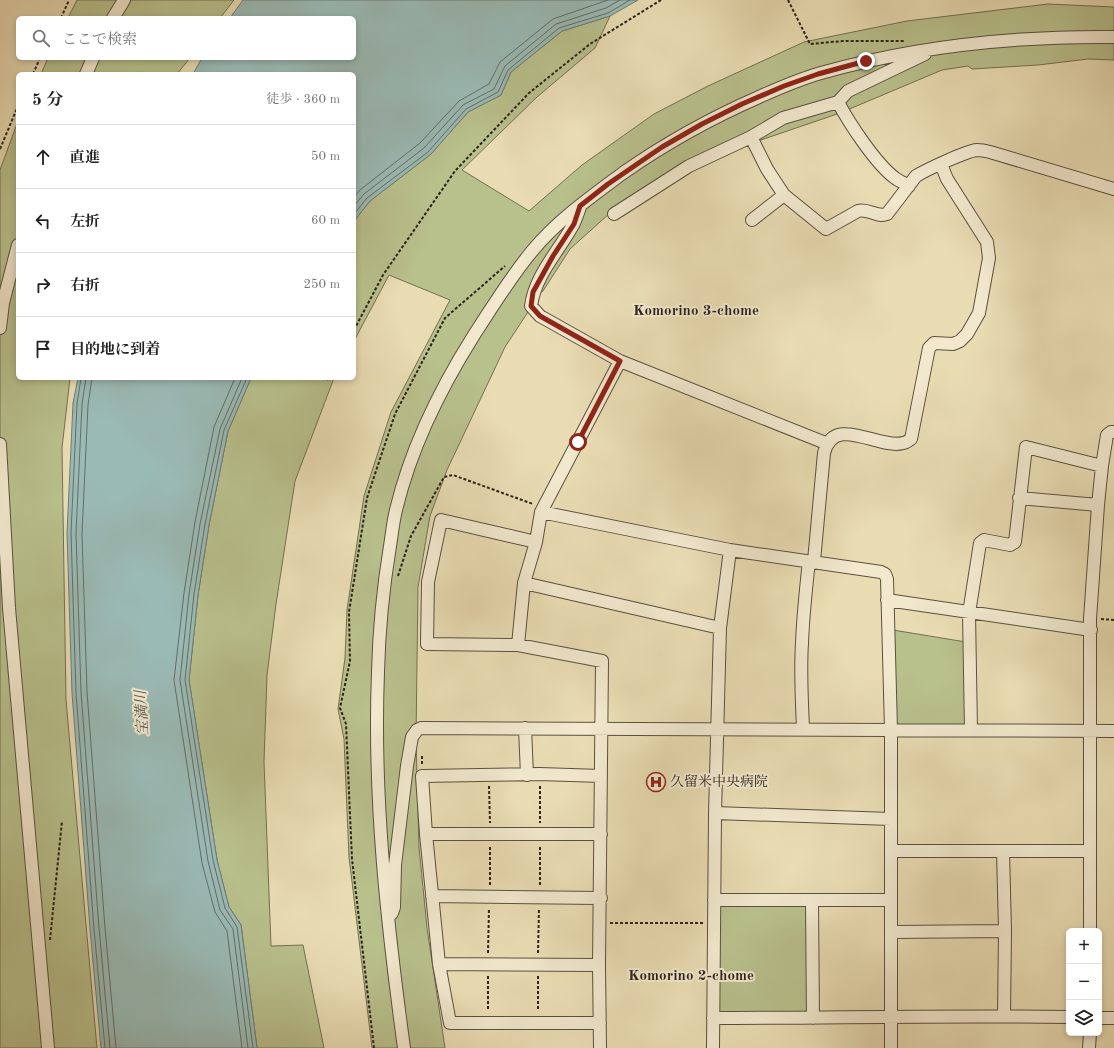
<!DOCTYPE html>
<html lang="ja">
<head>
<meta charset="utf-8">
<style>
  :root { --surface:#fff; --page:#f6f6f6; --text:#222; --muted:#767676; --line:#e0e0e0 }
  body { margin:0; font-family:"Old Standard TT","Noto Serif JP",serif; background:var(--page); color:var(--text) }
  .controls { position:absolute; right:12px; bottom:12px; display:grid; overflow:hidden; border-radius:6px; box-shadow:0 2px 6px #0003 }
  .controls button { width:36px; height:36px; display:grid; place-items:center; padding:0; border:0; border-bottom:1px solid var(--line); background:var(--surface); color:var(--text); font:20px sans-serif }
  .stop { position:absolute; width:12px; height:12px; margin:-9px; border:3px solid #8f2418; border-radius:50%; background:#fff }
  .stop.end { background:#8f2418; border-color:#fff; box-shadow:0 1px 4px #0008 }
  .list { margin:0; padding:0; list-style:none }
  h2 { display:flex; justify-content:space-between; align-items:center; height:52px; margin:0; padding:0 16px; font-size:17px }
  h2 small { font-size:13px; font-weight:400; color:var(--muted) }
  .list li { display:grid; grid-template-columns:26px 1fr auto; gap:12px; align-items:center; box-sizing:border-box; height:64px; padding:0 16px; border-top:1px solid var(--line) }
  .list b { display:block; font-size:15px; white-space:nowrap }
  .list em { font-size:13px; font-style:normal; color:var(--muted) }
  .icon { flex:none; width:22px; height:22px; fill:none; stroke:currentColor; stroke-width:2; stroke-linecap:round; stroke-linejoin:round }
  .map { position:relative; flex:none; width:1114px; height:1048px; overflow:hidden }
  .search { position:absolute; background:var(--surface); box-shadow:0 2px 6px #0003; left:16px; top:16px; width:340px; height:44px; display:flex; align-items:center; gap:10px; box-sizing:border-box; padding:0 14px; border-radius:6px; color:var(--muted); font-size:15px }
  .panel { position:absolute; background:var(--surface); box-shadow:0 2px 6px #0003; left:16px; top:72px; width:340px; height:308px; border-radius:6px }
  .map>svg:first-child { display:block }
</style>
</head>
<body>
<div class="map">
<svg width="1114" height="1048" viewBox="0 0 1114 1048">
  <rect width="100%" height="100%" fill="#e9dcb3"/>
  <filter id="stains"><feTurbulence type="fractalNoise" baseFrequency=".005" numOctaves="4"/><feColorMatrix values="0 0 0 0 .2 0 0 0 0 .09 0 0 0 0 .02 0 0 0 .5 -.17"/></filter>
  <radialGradient id="worn" r=".72"><stop offset=".6" stop-color="#630" stop-opacity="0"/><stop offset="1" stop-color="#630" stop-opacity=".3"/></radialGradient>
  <path fill="#b8c08c" stroke="#727054" d="M 77,0 L 234,0 L 220,18 L 68,18 Z
    M 1048,4 L 1114,7 L 1114,60 L 1088,59 L 1038,65 L 972,69 L 968,66 L 942,70 L 840,113 L 758,141 L 752,131 L 610,213 L 570,249 L 543,291 L 527,302 L 528,312 L 505,347 L 447,470 L 430,516 L 418,587 L 416,739 L 419,847 L 427,928 L 445,1048 L 372,1048 L 349,857 L 344,739 L 338,709 L 345,658 L 347,610 L 364,496 L 391,412 L 450,300 L 389,275 L 354,341 L 354,221 L 370,201 L 431,154 L 468,112 L 501,95 L 511,72 L 562,31 L 610,16 L 595,48 L 537,97 L 462,170 L 529,211 L 582,165 L 654,114 L 708,86 L 804,42 L 907,21 Z
    M 48,58 L 190,58 L 177,74 L 41,74 Z
    M 18,121 L 18,378 L 70,378 L 62,448 L 66,700 L 97,1048 L 0,1048 L 0,170 Z
    M 251,378 L 334,378 L 295,481 L 276,604 L 267,675 L 264,762 L 271,946 L 303,945 L 324,1048 L 257,1048 L 241,925 L 229,907 L 217,860 L 189,680 L 198,595 L 209,525 L 228,431 Z
    M 893,630 L 966,642 L 967,727 L 894,726 Z
    M 716,903 L 810,903 L 811,1013 L 715,1015 Z"/>
  <path fill="#9abab5" stroke="#6e7d77" d="M 243,0 L 638,0 L 610,16 L 562,31 L 511,72 L 501,95 L 468,112 L 431,154 L 370,201 L 354,221 L 354,74 L 193,74 L 202,58 L 354,58 L 354,18 L 230,18 Z
    M 78,378 L 251,378 L 228,431 L 209,525 L 198,595 L 189,680 L 217,860 L 229,907 L 241,925 L 257,1048 L 101,1048 L 90,929 L 72,693 L 67,533 L 73,403 Z"/>
  <g fill="none" stroke-linecap="round" stroke-linejoin="round">
    <path stroke="#636e68" stroke-width="1" d="M 354,197 L 360,190 L 420,143 L 459,101 L 489,84 L 500,62 L 553,19 L 608,0
      M 354,206 L 364,194 L 424,148 L 463,105 L 494,89 L 505,66 L 556,24 L 606,8 L 620,0
      M 354,214 L 367,198 L 428,152 L 466,109 L 498,92 L 508,70 L 559,28 L 608,13 L 630,0
      M 81,378 L 77,404 L 71,533 L 76,693 L 94,929 L 105,1048
      M 86,378 L 82,404 L 76,533 L 81,692 L 99,928 L 110,1048
      M 92,378 L 88,405 L 82,534 L 87,692 L 105,928 L 116,1048
      M 235,378 L 214,427 L 195,522 L 184,593 L 174,680 L 202,863 L 215,912 L 227,931 L 242,1048
      M 242,378 L 220,429 L 200,524 L 189,594 L 180,680 L 208,861 L 220,910 L 233,929 L 248,1048
      M 247,378 L 224,430 L 205,524 L 194,594 L 185,680 L 213,860 L 225,908 L 237,927 L 253,1048"/>
    <g stroke="#5b5041" stroke-width="14">
      <path id="minor" d="M 113,18 L 124,0
        M 86,74 L 93,58
        M 751,137 L 767,169 L 784,195
        M 909,186 C 904,183 899,181 895,178 C 876,164 849,123 838,102 L 848,91 L 925,54
        M 580,207 C 578,213 576,219 573,225 C 559,251 535,275 531,306 L 540,316 L 620,361 L 828,444
        M 614,214 L 689,166 L 751,137 L 783,118 L 838,102
        M 752,220 L 784,195 L 826,229 L 858,211 C 868,208 877,218 887,214 L 916,176 C 926,170 966,151 977,150 C 981,150 986,151 990,152 L 1114,189
        M 0,328 L 3,303 L 18,245
        M 0,444 L 9,608 L 48,1048
        M 1019,498 L 1098,505
        M 541,512 L 730,550 L 881,572 L 885,574 L 887,579 L 891,730 L 891,1048
        M 536,542 L 441,520 L 428,582 L 427,644 L 518,645 L 602,661 L 599,965 L 600,1048
        M 814,561 L 824,453 C 834,413 879,450 903,443 C 906,443 909,440 911,439 L 929,348 L 934,343 L 953,344 L 960,341 L 967,334 L 979,313 L 989,258 L 987,242 L 947,179 L 941,164
        M 524,583 L 720,628
        M 887,600 L 1091,630
        M 518,645 L 524,583 L 536,542 L 541,512 L 620,361
        M 525,728 L 527,775
        M 803,729 C 802,701 800,672 802,643 C 803,616 806,588 809,561
        M 971,730 L 969,613 L 980,543 L 984,540 L 1010,545 L 1015,542 L 1026,447 L 1102,466
        M 715,813 L 891,819
        M 426,834 L 601,834
        M 891,851 L 1090,851
        M 1003,851 L 1005,931 L 1004,1016
        M 432,896 L 601,898
        M 714,900 L 891,900
        M 812,900 L 813,1018
        M 390,915 L 392,913 L 394,907 L 395,865 L 407,766 L 412,737 L 417,730 L 421,728 L 1114,731
        M 1090,931 L 1090,619 L 1098,505 L 1102,466 L 1107,435 L 1111,432 L 1114,432
        M 891,932 L 1005,931
        M 439,964 L 599,965
        M 713,1018 C 831,1018 950,1015 1069,1017
        M 1099,1018 L 1114,1018
        M 600,1023 L 450,1023 L 439,964 L 426,834 L 422,776 L 540,774 L 601,776
        M 404,1048 C 387,923 373,798 378,672 C 379,628 383,589 390,546 C 392,534 393,522 396,510 C 411,447 440,389 474,335 C 493,306 511,276 533,250 C 558,220 592,196 623,173 C 666,143 711,118 759,97 C 779,88 800,79 821,73 C 916,46 1015,36 1114,37
        M 713,1048 L 715,813 L 720,628 L 730,550
        M 1089,1048 L 1090,1033"/>
    </g>
    <path stroke="#2c211b" stroke-width="2" stroke-dasharray="3 2" stroke-linecap="butt" d="M 788,0 L 810,44 L 843,41 L 905,41
      M 61,18 L 69,0
      M 33,74 L 40,58
      M 0,149 L 18,106
      M 354,330 L 383,275 L 455,171 L 529,93 L 590,44 L 661,0
      M 327,380 L 329,378
      M 398,576 L 411,536 L 444,477 L 453,475 L 533,504
      M 1101,619 L 1114,620
      M 422,756 L 422,765
      M 489,786 L 490,823
      M 540,786 L 540,823
      M 490,885 L 490,846
      M 540,885 L 540,846
      M 610,923 L 703,923
      M 50,940 L 62,821
      M 488,953 L 489,908
      M 538,953 L 539,908
      M 488,976 L 488,1011
      M 538,976 L 538,1011
      M 374,1048 L 352,859 L 346,724 L 340,708 L 350,661 L 349,612 L 367,498 L 395,414 L 445,318 L 505,266"/>
    <use href="#minor" stroke="#f1e8ce" stroke-width="12"/>
  </g>
  <g fill="none" stroke-linecap="round" stroke-linejoin="round">
    <path stroke="#8f2418" stroke-width="5" d="M 578,442 L 620,361 L 540,316 L 531,306 L 533,292 L 553,256 L 574,224 L 580,206 L 608,184 L 662,147 L 702,124 L 742,104 L 784,86 L 818,74 L 866,61"/>
  </g>
  <defs>
    <g id="hospital-ring" transform="scale(1)"><circle r="9.5" fill="#f1e8ce" stroke="#8f2418" stroke-width="1.5"/><path d="M-5-5h3v3.5h4V-5h3V5h-3V1.5h-4V5h-3Z" fill="#8f2418"/></g>
  </defs>
  <g fill-rule="evenodd">
    <use href="#hospital-ring" x="656" y="782"/>
  </g>
  <g text-anchor="middle" dominant-baseline="central" stroke-width="4" stroke-linejoin="round" paint-order="stroke">
    <g font-size="14" fill="#2c211b" stroke="#f1e8ce" text-anchor="start">
      <text x="670" y="782">久留米中央病院</text>
    </g>
    <g font-size="15" font-weight="bold" fill="#2c211b" stroke="#f1e8ce">
      <text x="696" y="311">Komorino 3-chome</text>
      <text x="691" y="976">Komorino 2-chome</text>
    </g>
    <g font-size="15" font-style="italic" fill="#4d4f49" stroke="#f1e8ce">
      <text transform="translate(143 713) rotate(-93)">宝満川</text>
    </g>
  </g>
  <rect width="100%" height="100%" filter="url(#stains)"/>
  <rect width="100%" height="100%" fill="url(#worn)"/>
</svg>
<div class="controls">
<button>+</button>
<button>−</button>
<button><svg class="icon" aria-label="layers" viewBox="0 0 24 24"><path d="M12 4l9 5-9 5-9-5zM3 14l9 5 9-5"/></svg></button>
</div>
<div class="stop" style="left:578px;top:442px"></div>
<div class="stop end" style="left:866px;top:61px"></div>
<div class="search"><svg class="icon" aria-label="search" viewBox="0 0 24 24"><circle cx="10" cy="10" r="6"/><path d="M15 15l6 6"/></svg>ここで検索</div>
<section class="panel">
<h2>5 分<small>徒歩 · 360 m</small></h2>
<ul class="list">
<li><svg class="icon" aria-label="ahead" viewBox="0 0 24 24"><path d="M12 20V5M6 11l6-6 6 6"/></svg><div><b>直進</b></div><em>50 m</em></li>
<li><svg class="icon" aria-label="left" viewBox="0 0 24 24"><path d="M17 20v-9H6M10 6l-5 5 5 5"/></svg><div><b>左折</b></div><em>60 m</em></li>
<li><svg class="icon" aria-label="right" viewBox="0 0 24 24"><path d="M7 20v-9h11M14 6l5 5-5 5"/></svg><div><b>右折</b></div><em>250 m</em></li>
<li><svg class="icon" aria-label="arrive" viewBox="0 0 24 24"><path d="M6 21V4h12l-3 4 3 4H6"/></svg><div><b>目的地に到着</b></div></li>
</ul>
</section>
</div>
</body>
</html>
